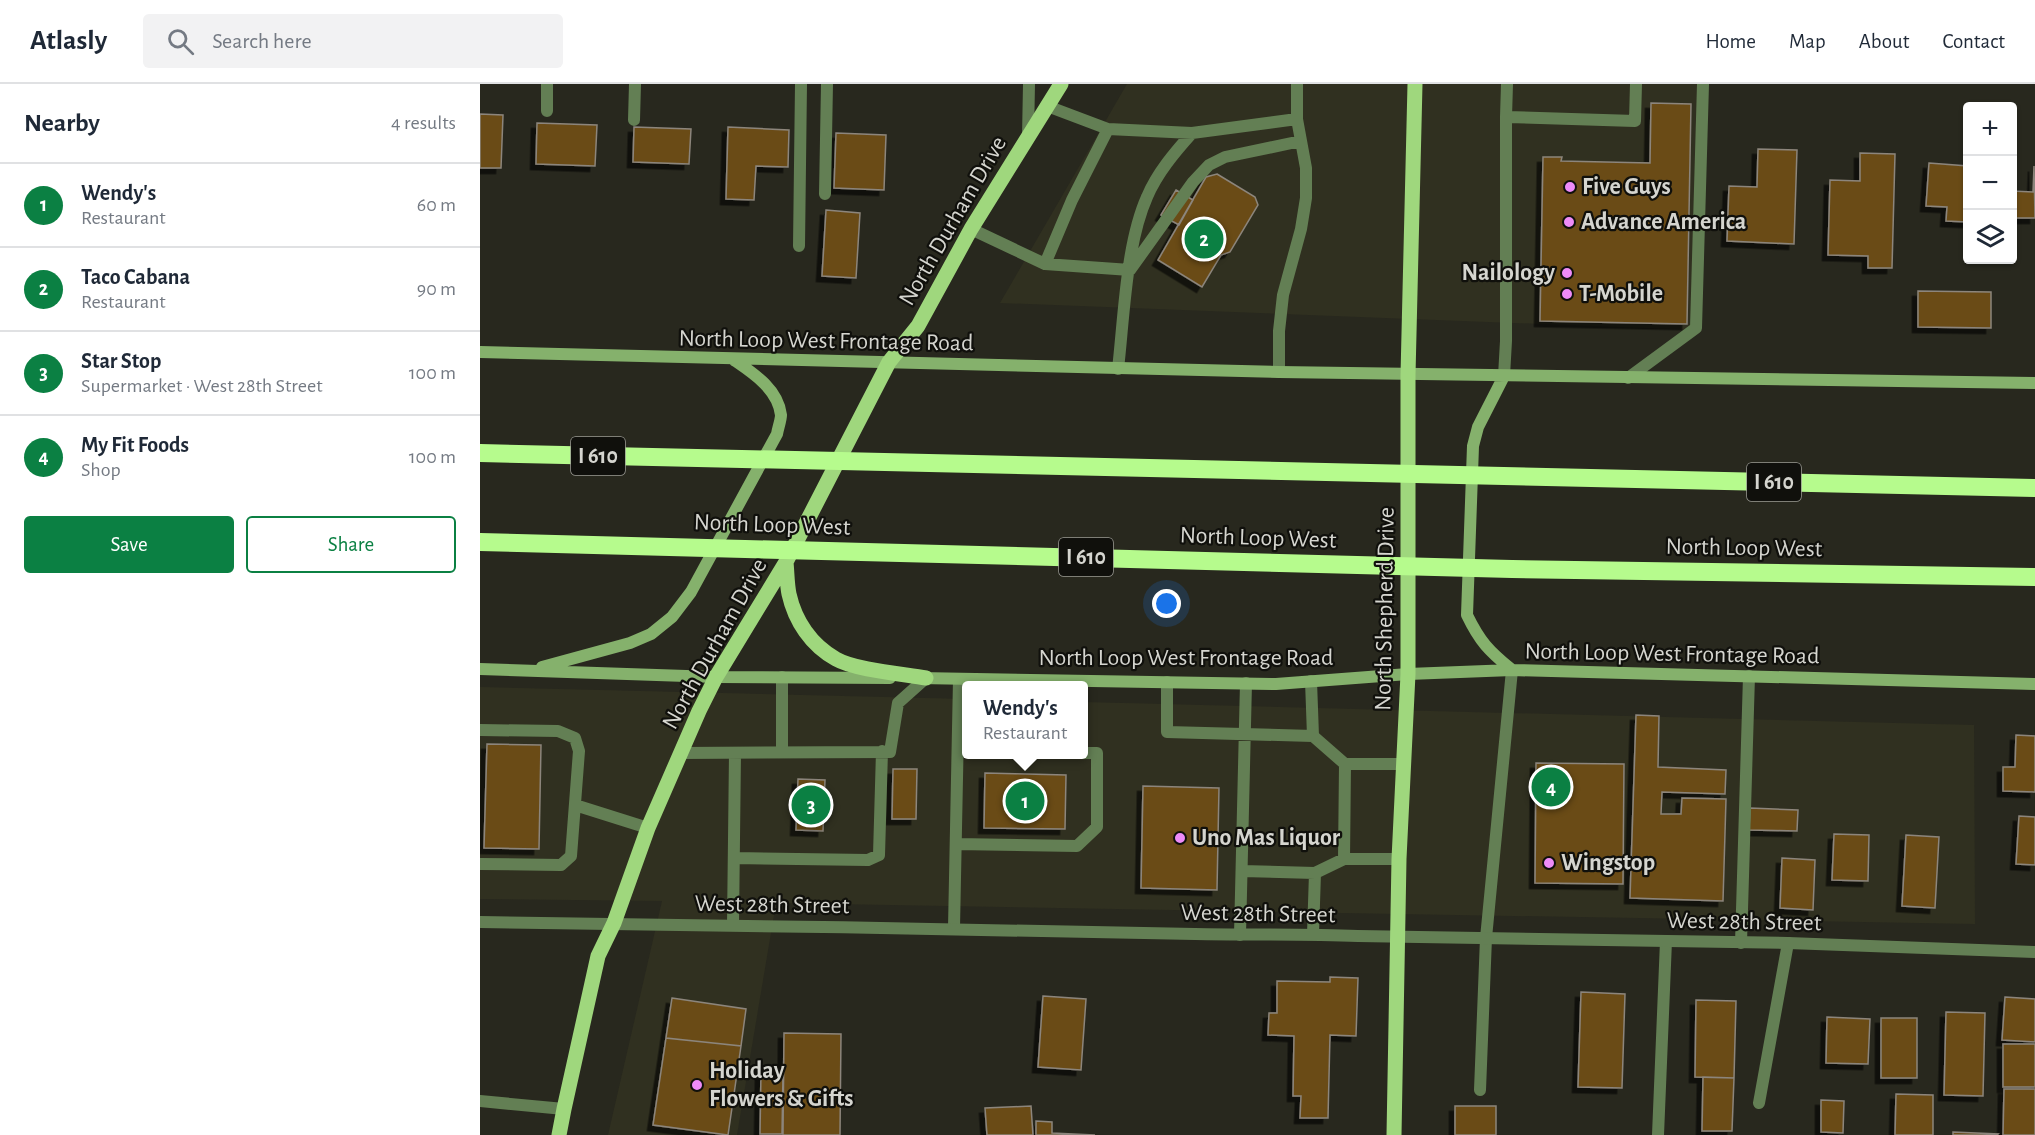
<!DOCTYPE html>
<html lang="en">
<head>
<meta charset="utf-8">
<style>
  :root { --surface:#fff; --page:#f2f2f3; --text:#1f2937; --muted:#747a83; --line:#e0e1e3; --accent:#0b8043 }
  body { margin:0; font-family:"Alegreya Sans",sans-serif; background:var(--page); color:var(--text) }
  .controls { position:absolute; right:18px; top:18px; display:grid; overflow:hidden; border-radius:6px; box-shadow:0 2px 4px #0004 }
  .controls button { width:54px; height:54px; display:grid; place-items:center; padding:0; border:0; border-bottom:2px solid var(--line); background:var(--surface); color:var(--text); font:30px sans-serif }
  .you { position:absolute; left:687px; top:520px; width:21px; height:21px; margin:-15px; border:4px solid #fff; border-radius:50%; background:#1a73e8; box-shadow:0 0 0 9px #1a73e833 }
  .badge { display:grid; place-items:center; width:39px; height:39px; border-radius:50%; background:var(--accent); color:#fff; font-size:20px; font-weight:700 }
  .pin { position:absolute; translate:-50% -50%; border:3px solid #fff; box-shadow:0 2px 6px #0006 }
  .popup { position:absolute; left:482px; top:597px; width:126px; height:78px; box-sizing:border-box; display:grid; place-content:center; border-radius:6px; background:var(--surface); filter:drop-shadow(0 2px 4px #0005); font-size:20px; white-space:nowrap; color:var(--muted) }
  .popup b { font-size:22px; color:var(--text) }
  .popup::after { content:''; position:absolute; left:50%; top:100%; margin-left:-12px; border:12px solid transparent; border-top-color:var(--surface) }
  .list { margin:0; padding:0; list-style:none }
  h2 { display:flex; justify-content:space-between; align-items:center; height:78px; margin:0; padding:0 24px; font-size:26px }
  h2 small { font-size:20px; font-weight:400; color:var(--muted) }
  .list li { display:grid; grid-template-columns:39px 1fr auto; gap:18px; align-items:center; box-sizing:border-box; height:84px; padding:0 24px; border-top:2px solid var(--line) }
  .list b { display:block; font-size:22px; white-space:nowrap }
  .list p { margin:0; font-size:20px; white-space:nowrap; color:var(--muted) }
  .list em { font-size:20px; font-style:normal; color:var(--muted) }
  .actions { display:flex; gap:12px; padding:18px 24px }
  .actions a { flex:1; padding:14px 0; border:2px solid var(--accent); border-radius:6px; text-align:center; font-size:21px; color:var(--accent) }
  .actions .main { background:var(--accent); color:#fff }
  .icon { flex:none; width:33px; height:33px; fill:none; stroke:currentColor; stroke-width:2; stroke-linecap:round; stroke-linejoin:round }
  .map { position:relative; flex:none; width:1555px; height:1051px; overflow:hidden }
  header { display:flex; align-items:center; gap:36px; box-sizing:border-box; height:84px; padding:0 30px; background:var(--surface); border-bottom:2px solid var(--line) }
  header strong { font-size:28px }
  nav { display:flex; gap:33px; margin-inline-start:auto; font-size:21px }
  .search { width:420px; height:54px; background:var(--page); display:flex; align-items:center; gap:15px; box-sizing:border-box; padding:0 21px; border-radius:6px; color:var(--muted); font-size:22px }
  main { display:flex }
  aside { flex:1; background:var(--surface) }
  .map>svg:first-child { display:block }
</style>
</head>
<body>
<header>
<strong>Atlasly</strong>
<div class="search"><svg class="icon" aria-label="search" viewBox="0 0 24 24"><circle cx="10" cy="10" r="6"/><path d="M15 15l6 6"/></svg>Search here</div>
<nav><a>Home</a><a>Map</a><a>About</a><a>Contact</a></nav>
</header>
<main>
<aside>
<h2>Nearby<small>4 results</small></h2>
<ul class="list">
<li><span class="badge">1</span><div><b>Wendy's</b><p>Restaurant</p></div><em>60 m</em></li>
<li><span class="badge">2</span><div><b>Taco Cabana</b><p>Restaurant</p></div><em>90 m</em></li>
<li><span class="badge">3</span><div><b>Star Stop</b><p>Supermarket · West 28th Street</p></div><em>100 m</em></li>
<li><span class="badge">4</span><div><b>My Fit Foods</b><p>Shop</p></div><em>100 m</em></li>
</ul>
<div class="actions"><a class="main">Save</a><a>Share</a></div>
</aside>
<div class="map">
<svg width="1555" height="1051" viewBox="0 0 1555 1051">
  <defs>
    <filter id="shadow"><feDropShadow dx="-5.5" dy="5.5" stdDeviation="0" flood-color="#0009"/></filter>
  </defs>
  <rect width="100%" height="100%" fill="#28281e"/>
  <path fill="#303020" d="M 647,0 L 1226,0 L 1217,246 L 520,219 Z
    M 0,603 L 486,615 L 486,670 L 604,670 L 604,618 L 1494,641 L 1495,840 L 296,819 L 257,1051 L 128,1051 L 182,817 L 0,815 Z"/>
  <path fill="#6a4c19" stroke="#8c857b" stroke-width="1.5" filter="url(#shadow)" d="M 1171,19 L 1211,20 L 1207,240 L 1060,237 L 1063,73 L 1082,73 L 1081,77 L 1170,79 Z
    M 0,30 L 23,31 L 21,84 L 0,84 Z
    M 57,39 L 117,41 L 115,82 L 56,80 Z
    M 154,43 L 211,45 L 209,80 L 153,78 Z
    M 248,43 L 309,46 L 308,83 L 276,82 L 274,116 L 246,115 Z
    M 356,49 L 406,51 L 404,106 L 354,104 Z
    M 1278,65 L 1317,66 L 1314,160 L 1247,157 L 1249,102 L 1277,103 Z
    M 1380,69 L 1415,70 L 1412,184 L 1388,184 L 1388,172 L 1348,171 L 1350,96 L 1380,97 Z
    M 1449,79 L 1488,82 L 1488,138 L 1466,137 L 1467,123 L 1446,122 Z
    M 1554,82 L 1555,134 L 1532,134 L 1532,107 L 1553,108 Z
    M 737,90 L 775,113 L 778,121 L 750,168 L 741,171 L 722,203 L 678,176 L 726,93 Z
    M 696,106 L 713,116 L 699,141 L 681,131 Z
    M 346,126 L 380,129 L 376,194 L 342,192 Z
    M 1438,207 L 1511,208 L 1511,244 L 1438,243 Z
    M 1156,631 L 1179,632 L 1178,683 L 1246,686 L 1245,710 L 1182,708 L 1181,730 L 1201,730 L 1202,714 L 1246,715 L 1243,817 L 1150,814 Z
    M 1536,651 L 1555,652 L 1555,708 L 1523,707 L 1523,683 L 1535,683 Z
    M 7,660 L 61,661 L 59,765 L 4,764 Z
    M 1056,679 L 1144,680 L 1143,800 L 1055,799 Z
    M 413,685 L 437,685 L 436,735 L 412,735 Z
    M 505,689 L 586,691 L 585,745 L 504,744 Z
    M 318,695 L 345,696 L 343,747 L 316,746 Z
    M 663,702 L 739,704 L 737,806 L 661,804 Z
    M 1270,724 L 1318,726 L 1317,747 L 1269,746 Z
    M 1539,732 L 1555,733 L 1555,781 L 1536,780 Z
    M 1354,750 L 1389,751 L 1388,797 L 1352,796 Z
    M 1426,751 L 1459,753 L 1455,824 L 1422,822 Z
    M 1302,774 L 1335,776 L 1333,826 L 1300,824 Z
    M 850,893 L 878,894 L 876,952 L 850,951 L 848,1034 L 820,1034 L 821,1012 L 813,1012 L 814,952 L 788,951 L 789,929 L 797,929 L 797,897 L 850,898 Z
    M 1101,908 L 1145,910 L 1142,1004 L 1098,1003 Z
    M 563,912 L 606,915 L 601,986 L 558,983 Z
    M 1525,913 L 1555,915 L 1555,958 L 1522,956 Z
    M 192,914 L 266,925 L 261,962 L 186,954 Z
    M 1216,916 L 1256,917 L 1254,994 L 1215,993 Z
    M 1466,928 L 1505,929 L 1503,1012 L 1464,1011 Z
    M 1347,933 L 1390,935 L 1388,980 L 1346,979 Z
    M 1401,934 L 1437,934 L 1437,994 L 1401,994 Z
    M 304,949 L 361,950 L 360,1051 L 303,1051 Z
    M 186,954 L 261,962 L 248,1051 L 173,1041 Z
    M 1523,960 L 1555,960 L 1555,1003 L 1523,1003 Z
    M 281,987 L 303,988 L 302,1050 L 280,1050 Z
    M 1223,993 L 1254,994 L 1252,1047 L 1222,1047 Z
    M 1524,1005 L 1555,1005 L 1555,1051 L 1523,1051 Z
    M 1416,1010 L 1453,1011 L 1453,1051 L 1415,1051 Z
    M 1341,1016 L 1364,1017 L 1363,1049 L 1341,1048 Z
    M 551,1022 L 553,1051 L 507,1051 L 505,1024 Z
    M 975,1022 L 1016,1022 L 1016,1051 L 975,1051 Z
    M 556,1037 L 572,1038 L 572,1049 L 615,1051 L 556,1051 Z
    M 1473,1048 L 1518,1050 L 1517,1051 L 1473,1051 Z"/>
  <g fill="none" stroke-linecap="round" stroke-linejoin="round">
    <path stroke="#637f54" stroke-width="12" d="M 1027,0 L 1026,33 L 1155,37 L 1156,0
      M 567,22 L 628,45 L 712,49 L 817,35
      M 67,27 L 67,0
      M 154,36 L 155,0
      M 345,110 L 347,0
      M 491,145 L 565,180 L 650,186 L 713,98 L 729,81 L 745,73 L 821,57
      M 319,162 L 321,0
      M 565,180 L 592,116 L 628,45
      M 638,285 C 644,233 646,160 667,113 C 677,89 695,68 712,49
      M 799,288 L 799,247 L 803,211 L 821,145 L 826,114 L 826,84 L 817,35 L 817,0
      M 1024,292 L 1026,257 L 1026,33
      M 1148,294 L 1216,244 L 1223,0
      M 302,593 L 302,668
      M 687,598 L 687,648 L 833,652 L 831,597
      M 0,646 L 78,647 L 95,654 L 99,667 L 91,772 L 81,781 L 0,780
      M 833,652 L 865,680 L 922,680
      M 200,669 L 410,668 L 418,619 L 446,594
      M 95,721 L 168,744
      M 476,760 L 597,762 L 617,743 L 617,669 L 604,669
      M 255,774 L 388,776 L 399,771 L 402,667
      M 864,775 L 865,680
      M 762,787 L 835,789 L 833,850
      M 835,789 L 864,775 L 919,775
      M 253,841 L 255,669
      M 474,844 L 479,595
      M 760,851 L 766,599
      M 1261,859 L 1269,592
      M 1000,1006 L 1006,854 L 1032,586
      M 0,1017 L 84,1025
      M 1279,1019 L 1308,859
      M 1178,1051 L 1186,857"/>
    <path stroke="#637f54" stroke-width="12" d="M 548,53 L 549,0
      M 0,838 C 238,841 477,845 715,850 C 769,851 823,850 878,852 L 1308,859 L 1555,868"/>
    <path stroke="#85b16c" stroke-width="12" d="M 0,268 L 799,288 L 1555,299
      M 1024,292 L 998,343 L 993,362 L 987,531 C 1000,558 1009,567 1032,586
      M 62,583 L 150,559 L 171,550 L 192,533 L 211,508 L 297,350 C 298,344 301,336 301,331 C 298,305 273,289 254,276
      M 0,585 L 236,593 L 410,594
      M 439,594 L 796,600 L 928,590 L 1032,586 L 1555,600"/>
    <path stroke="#9fd77d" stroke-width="15" d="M 306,478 C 307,488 307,500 309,510 C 315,537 331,561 356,575 C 375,586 423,590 446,594
      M 79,1051 L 84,1025 L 118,872 L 134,839 L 168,744 L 219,627 L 236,593 L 306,478 L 409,278 L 438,242 L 491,145 L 581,0
      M 914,1051 L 919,775 L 928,590 L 928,291 L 935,0"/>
    <path stroke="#b6fb8d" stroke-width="18" d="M 0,369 L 1555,404
      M 0,458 L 1032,485 L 1555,493"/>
  </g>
  <g fill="#ee8bf8" stroke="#10100c" stroke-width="2">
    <circle cx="1090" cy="103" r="6"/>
    <circle cx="1089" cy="138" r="6"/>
    <circle cx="1087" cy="189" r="6"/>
    <circle cx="1087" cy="210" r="6"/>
    <circle cx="700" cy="754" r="6"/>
    <circle cx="1069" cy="779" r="6"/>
    <circle cx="217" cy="1001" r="6"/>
  </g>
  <g text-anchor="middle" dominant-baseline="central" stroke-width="4.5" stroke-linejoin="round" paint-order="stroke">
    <g fill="#10100c" stroke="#9a9a94" stroke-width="1.5">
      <rect x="91" y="353" width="54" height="38" rx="4.5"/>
      <rect x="1267" y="379" width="54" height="38" rx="4.5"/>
      <rect x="579" y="454" width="54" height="38" rx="4.5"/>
    </g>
    <g font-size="22" font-weight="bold" fill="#d5d5cf">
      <text x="118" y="372">I 610</text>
      <text x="1294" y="398">I 610</text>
      <text x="606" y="473">I 610</text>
    </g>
    <g font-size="24" font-weight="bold" fill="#d5d5cf" stroke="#10100c" text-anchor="start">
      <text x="1102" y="103">Five Guys</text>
      <text x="1101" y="138">Advance America</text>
      <text x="1075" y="189" text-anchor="end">Nailology</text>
      <text x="1099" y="210">T-Mobile</text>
      <text x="712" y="754">Uno Mas Liquor</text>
      <text x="1081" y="779">Wingstop</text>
      <text x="229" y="987">Holiday<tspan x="229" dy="28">Flowers &amp; Gifts</tspan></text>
    </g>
    <g font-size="24" fill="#d5d5cf" stroke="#10100c">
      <text transform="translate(473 137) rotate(-60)">North Durham Drive</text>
      <text transform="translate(346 257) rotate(1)">North Loop West Frontage Road</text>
      <text transform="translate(292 441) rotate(2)">North Loop West</text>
      <text transform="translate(778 454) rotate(2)">North Loop West</text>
      <text transform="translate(1264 464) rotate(1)">North Loop West</text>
      <text transform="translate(905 525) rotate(-89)">North Shepherd Drive</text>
      <text transform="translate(235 560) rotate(-61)">North Durham Drive</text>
      <text transform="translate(1192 570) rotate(1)">North Loop West Frontage Road</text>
      <text x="706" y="574">North Loop West Frontage Road</text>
      <text transform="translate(292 821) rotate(1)">West 28th Street</text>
      <text transform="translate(778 830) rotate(1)">West 28th Street</text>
      <text transform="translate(1264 838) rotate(1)">West 28th Street</text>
    </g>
  </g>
</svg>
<div class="controls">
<button>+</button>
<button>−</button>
<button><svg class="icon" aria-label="layers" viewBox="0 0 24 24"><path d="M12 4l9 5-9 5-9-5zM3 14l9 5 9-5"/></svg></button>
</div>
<div class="you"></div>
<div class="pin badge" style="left:545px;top:717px">1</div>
<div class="popup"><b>Wendy's</b>Restaurant</div>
<div class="pin badge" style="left:724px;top:155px">2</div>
<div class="pin badge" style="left:331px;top:721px">3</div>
<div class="pin badge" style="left:1071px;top:703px">4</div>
</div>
</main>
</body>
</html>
